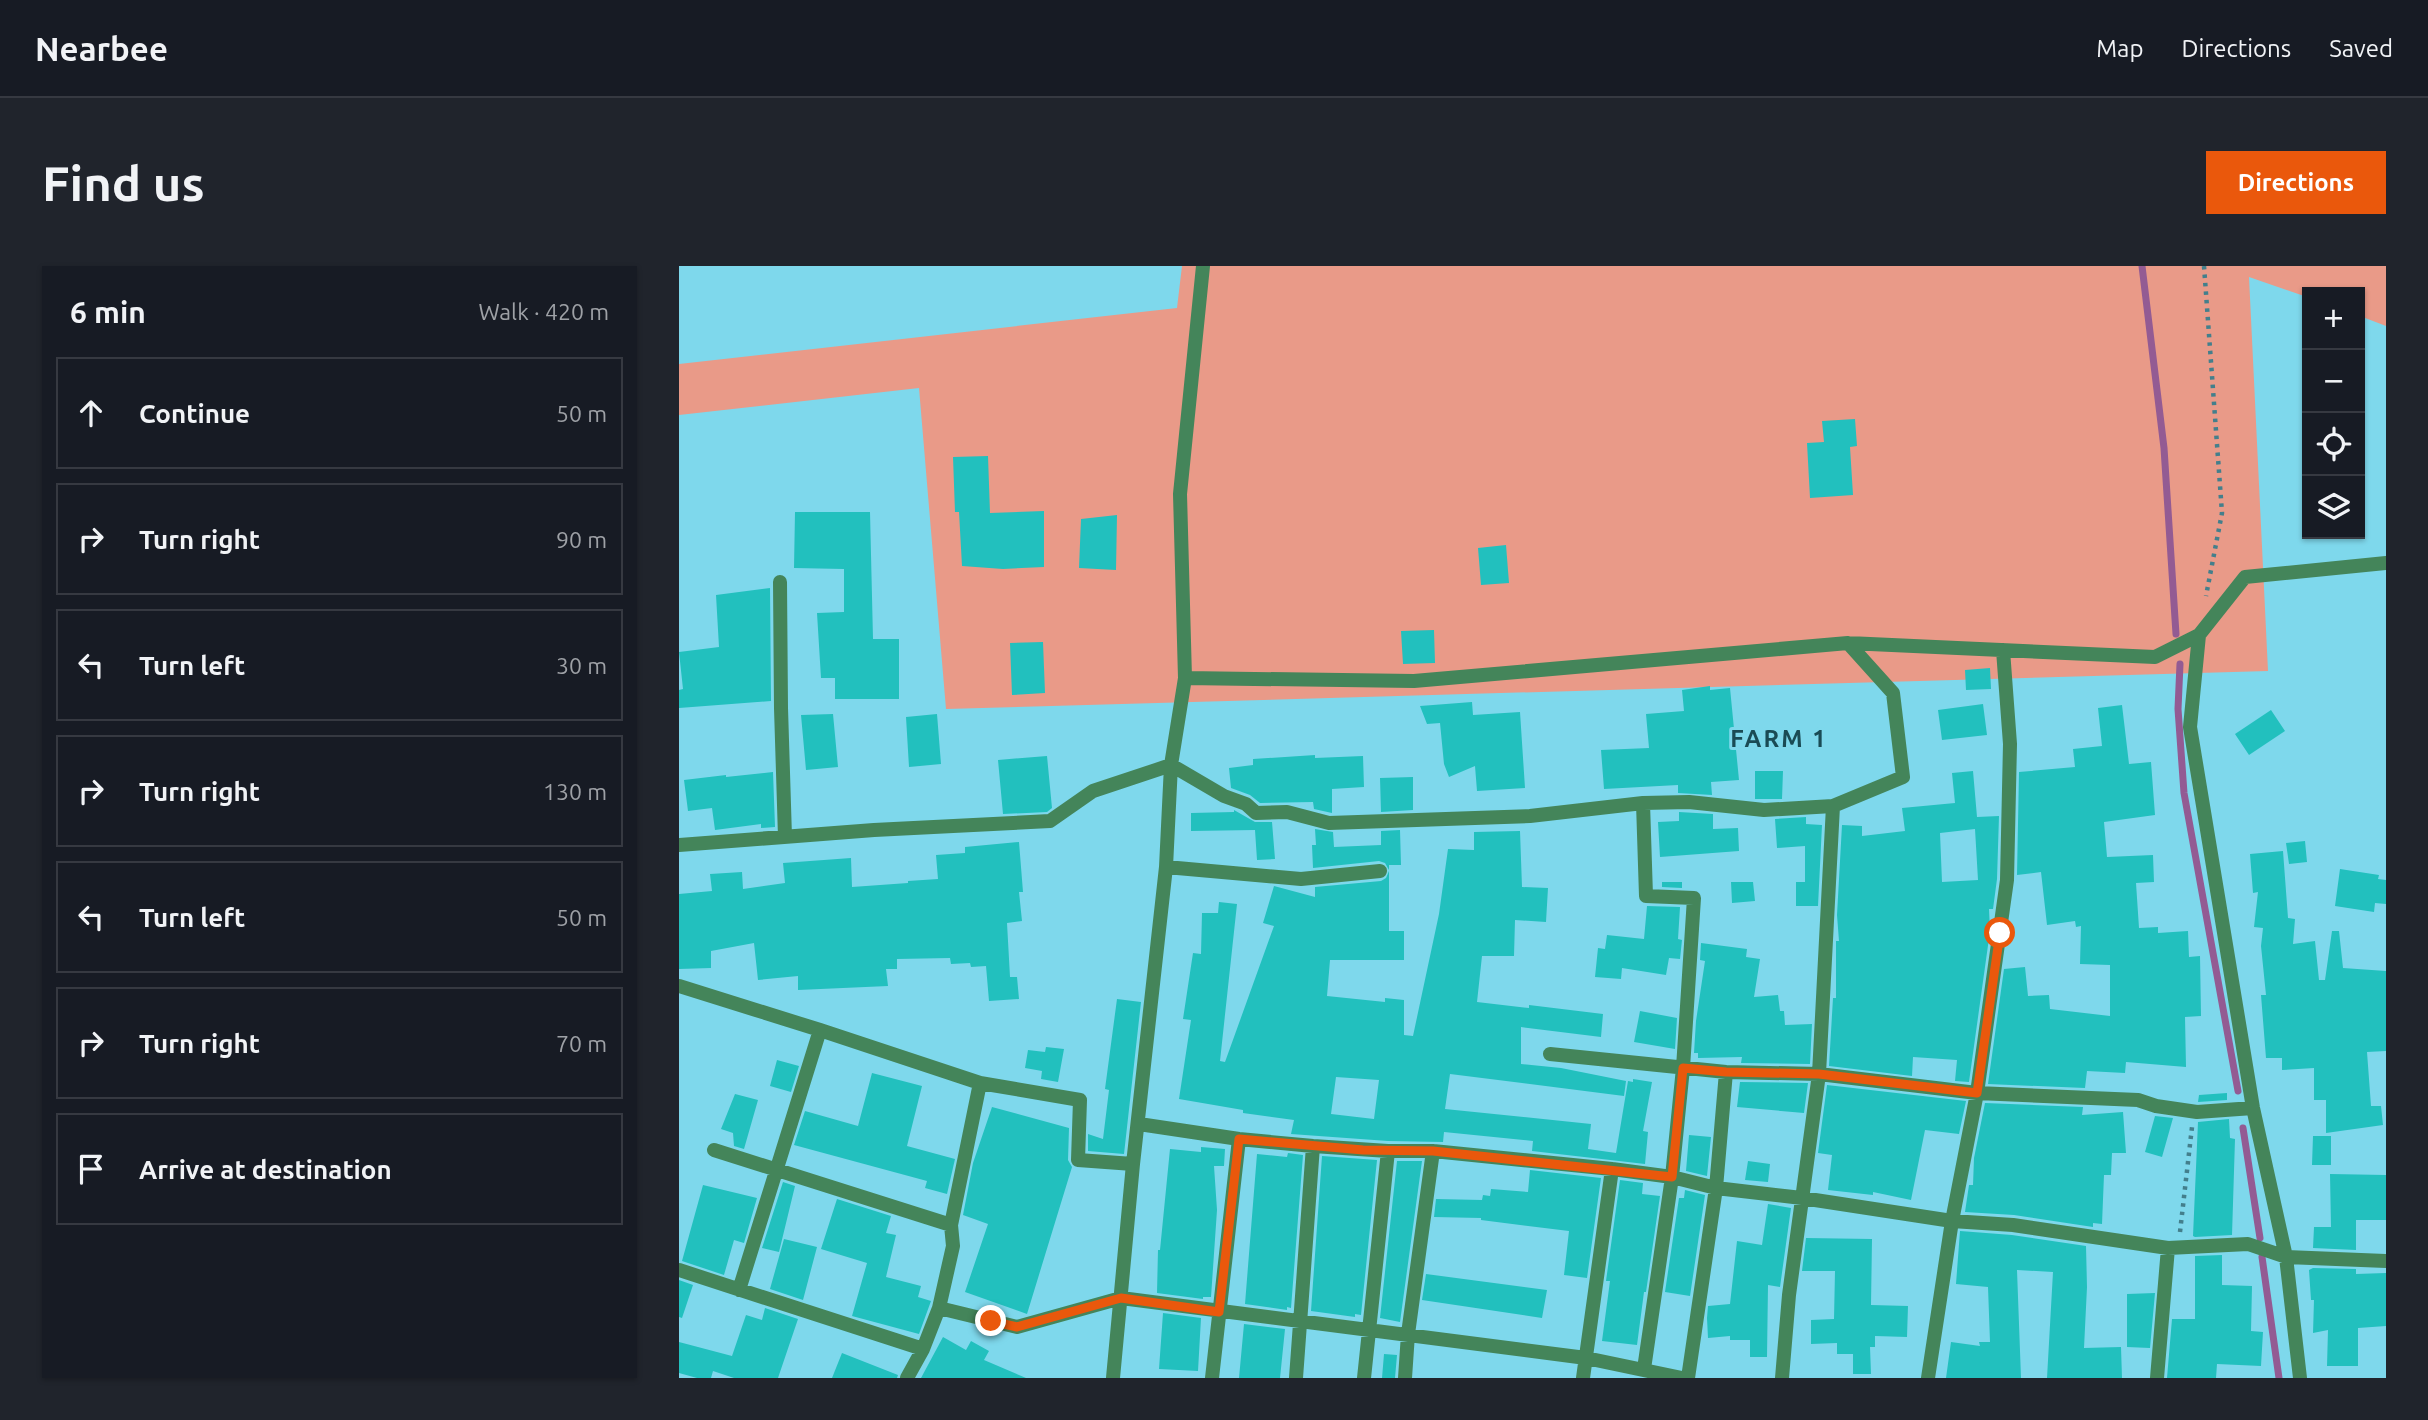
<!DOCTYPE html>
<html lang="en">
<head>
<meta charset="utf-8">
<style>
  :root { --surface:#171b24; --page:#20242c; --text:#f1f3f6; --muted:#9ea1a6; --line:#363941; --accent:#ea580c }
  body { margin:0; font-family:Ubuntu,sans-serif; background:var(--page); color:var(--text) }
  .controls { position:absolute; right:21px; top:21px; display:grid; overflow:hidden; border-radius:0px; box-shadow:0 2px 5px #0004 }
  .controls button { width:63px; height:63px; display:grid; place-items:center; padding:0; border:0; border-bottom:2px solid var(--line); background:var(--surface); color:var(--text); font:35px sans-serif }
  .stop { position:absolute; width:21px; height:21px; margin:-16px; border:5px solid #ea580c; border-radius:50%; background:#fff }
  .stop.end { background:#ea580c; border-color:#fff; box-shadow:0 2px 7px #0008 }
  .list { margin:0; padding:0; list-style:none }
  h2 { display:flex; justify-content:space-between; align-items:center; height:91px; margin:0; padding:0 28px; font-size:30px }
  h2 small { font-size:23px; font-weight:400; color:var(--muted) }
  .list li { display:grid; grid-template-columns:46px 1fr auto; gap:21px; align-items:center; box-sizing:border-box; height:112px; margin:0 14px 14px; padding:0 14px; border:2px solid var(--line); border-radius:0px }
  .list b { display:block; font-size:26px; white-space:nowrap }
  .list em { font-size:23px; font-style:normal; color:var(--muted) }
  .icon { flex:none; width:38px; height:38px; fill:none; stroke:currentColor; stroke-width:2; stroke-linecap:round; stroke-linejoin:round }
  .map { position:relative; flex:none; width:1707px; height:1112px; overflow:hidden; border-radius:0px }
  header { display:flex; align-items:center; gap:42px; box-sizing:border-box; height:98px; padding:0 35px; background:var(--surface); border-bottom:2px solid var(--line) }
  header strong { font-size:33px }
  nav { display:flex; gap:38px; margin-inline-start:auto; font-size:24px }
  .intro { display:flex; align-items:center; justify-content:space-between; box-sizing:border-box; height:168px; padding:0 42px }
  h1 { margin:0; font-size:49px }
  .button { padding:18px 32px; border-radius:0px; background:var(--accent); color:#fff; font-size:24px; font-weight:700 }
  main { display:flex; gap:42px; padding:0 42px }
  aside { flex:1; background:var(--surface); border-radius:0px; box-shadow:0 2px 5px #0004 }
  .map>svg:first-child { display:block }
</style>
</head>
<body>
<header>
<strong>Nearbee</strong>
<nav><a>Map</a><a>Directions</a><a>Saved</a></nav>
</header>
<div class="intro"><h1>Find us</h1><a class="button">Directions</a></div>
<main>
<aside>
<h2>6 min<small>Walk · 420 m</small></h2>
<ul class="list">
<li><svg class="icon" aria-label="ahead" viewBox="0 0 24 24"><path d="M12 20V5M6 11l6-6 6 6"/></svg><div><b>Continue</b></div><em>50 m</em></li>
<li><svg class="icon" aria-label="right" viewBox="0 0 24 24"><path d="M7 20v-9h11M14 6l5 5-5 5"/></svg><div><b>Turn right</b></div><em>90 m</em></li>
<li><svg class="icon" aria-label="left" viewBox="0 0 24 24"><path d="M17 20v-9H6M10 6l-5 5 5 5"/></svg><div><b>Turn left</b></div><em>30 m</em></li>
<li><svg class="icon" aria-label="right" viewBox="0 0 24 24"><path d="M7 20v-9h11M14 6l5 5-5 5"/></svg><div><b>Turn right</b></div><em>130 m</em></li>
<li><svg class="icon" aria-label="left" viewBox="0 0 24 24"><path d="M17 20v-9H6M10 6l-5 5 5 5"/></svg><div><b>Turn left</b></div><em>50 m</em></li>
<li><svg class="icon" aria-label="right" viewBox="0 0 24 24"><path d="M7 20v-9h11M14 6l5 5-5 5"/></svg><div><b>Turn right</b></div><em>70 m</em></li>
<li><svg class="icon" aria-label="arrive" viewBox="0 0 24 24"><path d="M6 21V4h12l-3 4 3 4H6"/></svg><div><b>Arrive at destination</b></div></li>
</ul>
</aside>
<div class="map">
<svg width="1707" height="1112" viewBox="0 0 1707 1112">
  <rect width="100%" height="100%" fill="#7ed8ec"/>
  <path fill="#e99a88" d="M 503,0 L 1707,0 L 1707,60 L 1681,50 L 1681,26 L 1628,26 L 1628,31 L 1570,11 L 1589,405 L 267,443 L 240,122 L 0,149 L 0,98 L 498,42 Z"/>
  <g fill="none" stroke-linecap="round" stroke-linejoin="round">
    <path stroke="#935b93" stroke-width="7" d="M 1463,0 L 1485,182 L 1497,368
      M 1501,398 L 1499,443 L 1505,527 L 1559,825
      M 1564,862 L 1581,972
      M 1583,991 L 1600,1112"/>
  </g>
  <path fill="#22c0be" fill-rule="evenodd" d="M 1176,153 L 1178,180 L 1171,181 L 1174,229 L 1131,232 L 1128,177 L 1145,176 L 1143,155 Z
    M 309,190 L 311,247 L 365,245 L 365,301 L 324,303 L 283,300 L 280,246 L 276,246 L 274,191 Z
    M 116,246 L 191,246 L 194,373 L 220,373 L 220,433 L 156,433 L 156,412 L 142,412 L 138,347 L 165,346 L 165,303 L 115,302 Z
    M 438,249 L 437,304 L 400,302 L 402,253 Z
    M 827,279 L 830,317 L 802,319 L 799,282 Z
    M 91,322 L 92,435 L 0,442 L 0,424 L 4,423 L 0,386 L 40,381 L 37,329 Z
    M 755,364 L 756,397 L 724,398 L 722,365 Z
    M 364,376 L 366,427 L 333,429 L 331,377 Z
    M 1311,402 L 1312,423 L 1287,424 L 1286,404 Z
    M 1031,420 L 1031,424 L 1051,422 L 1060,514 L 1032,516 L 1033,529 L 999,527 L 999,519 L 925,523 L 922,484 L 970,482 L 967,448 L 1005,445 L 1003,424 Z
    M 793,436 L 794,449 L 841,446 L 846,522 L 798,525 L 796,500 L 770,511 L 765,498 L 761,457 L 748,458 L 741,440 Z
    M 1304,438 L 1308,469 L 1263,474 L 1259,444 Z
    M 1443,439 L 1450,498 L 1472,496 L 1476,549 L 1425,556 L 1428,591 L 1474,589 L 1475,616 L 1457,617 L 1460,662 L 1479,661 L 1479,667 L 1509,665 L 1510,691 L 1521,690 L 1522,750 L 1506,751 L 1507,801 L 1447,796 L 1446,807 L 1408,805 L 1406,822 L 1309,818 L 1325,703 L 1346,701 L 1349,730 L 1370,729 L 1371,743 L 1431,750 L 1431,699 L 1401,698 L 1402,660 L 1397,661 L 1396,655 L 1368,659 L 1362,606 L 1338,609 L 1340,506 L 1396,501 L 1394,483 L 1423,480 L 1419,442 Z
    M 1592,444 L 1606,465 L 1570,489 L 1556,468 Z
    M 154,448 L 159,501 L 127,504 L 122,449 Z
    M 258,448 L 262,498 L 230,501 L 227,451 Z
    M 636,489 L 636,492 L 684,490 L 685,521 L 653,523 L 653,547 L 635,543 L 634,536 L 581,537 L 571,529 L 552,522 L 550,502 L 574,499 L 574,493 Z
    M 368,490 L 373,542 L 368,546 L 324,548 L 319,494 Z
    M 1076,505 L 1104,505 L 1103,533 L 1076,533 Z
    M 1294,505 L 1298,551 L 1320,550 L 1318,613 L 1314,643 L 1310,643 L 1311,665 L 1290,816 L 1276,815 L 1278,794 L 1234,791 L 1233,810 L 1150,800 L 1154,732 L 1157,732 L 1157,675 L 1160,675 L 1158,649 L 1163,559 L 1183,560 L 1183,570 L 1226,565 L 1223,542 L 1276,537 L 1273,507 ZM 1296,563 L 1299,614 L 1263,616 L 1261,567 Z
    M 94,506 L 96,561 L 82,562 L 82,558 L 36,564 L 33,542 L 9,545 L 5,514 L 47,509 L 47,511 Z
    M 734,511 L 734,544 L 702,546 L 701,512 Z
    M 555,544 L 576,556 L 593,556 L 596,593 L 578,594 L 576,564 L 512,565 L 512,547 L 555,546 Z
    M 1000,546 L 1034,548 L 1034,563 L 1059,562 L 1060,585 L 981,591 L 979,556 L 1000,555 Z
    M 1127,551 L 1127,558 L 1143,559 L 1139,640 L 1117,640 L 1117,616 L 1126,616 L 1126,580 L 1098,582 L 1096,553 Z
    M 636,563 L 654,566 L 655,581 L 702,579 L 702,565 L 721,564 L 722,599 L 710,599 L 710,604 L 706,597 L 700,595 L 634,602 L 633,579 L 637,579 Z
    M 841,565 L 843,621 L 869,622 L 867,656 L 836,654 L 835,690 L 803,690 L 798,736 L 850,742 L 850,739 L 924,748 L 922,771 L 842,761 L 842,798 L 882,802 L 947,815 L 945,830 L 771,808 L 766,843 L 912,858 L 909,883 L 937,887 L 949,815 L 954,816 L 954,813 L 973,816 L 964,865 L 969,866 L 966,898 L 853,885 L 854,875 L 765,866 L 764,876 L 709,875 L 612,868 L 615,854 L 564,847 L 564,844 L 500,833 L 512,754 L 504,753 L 514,687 L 522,688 L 523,647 L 539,647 L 540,636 L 558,638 L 541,795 L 546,796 L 595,660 L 584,657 L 595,620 L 636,631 L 636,621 L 702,615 L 707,612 L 710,605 L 710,665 L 725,665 L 725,694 L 651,694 L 648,730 L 706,736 L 706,732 L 725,734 L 725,769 L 734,770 L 760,648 L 769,583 L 795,584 L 795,566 ZM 657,811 L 700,814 L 695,853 L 652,848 Z
    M 1626,575 L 1628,596 L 1610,598 L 1607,577 Z
    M 340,576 L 344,626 L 340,626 L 343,655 L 328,657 L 331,711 L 338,711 L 340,733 L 310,735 L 307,700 L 292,701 L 291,697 L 272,698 L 271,692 L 218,693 L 218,703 L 207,703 L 209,720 L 119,724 L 119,710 L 79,714 L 75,677 L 32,685 L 32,702 L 0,703 L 0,628 L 33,625 L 31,608 L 63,606 L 64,623 L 106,617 L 104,597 L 172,592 L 173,621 L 229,617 L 229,615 L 259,613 L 257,589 L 286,587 L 286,581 Z
    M 1604,585 L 1609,652 L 1616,653 L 1614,678 L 1636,675 L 1640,714 L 1646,714 L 1653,665 L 1660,665 L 1664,702 L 1707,705 L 1707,785 L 1688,786 L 1692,840 L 1702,840 L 1704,859 L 1647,867 L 1647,834 L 1635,834 L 1635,802 L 1603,804 L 1603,792 L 1587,792 L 1582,729 L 1587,729 L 1582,680 L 1584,662 L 1575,661 L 1579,626 L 1574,627 L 1571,588 Z
    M 1661,603 L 1700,609 L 1699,613 L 1707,614 L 1707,638 L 1696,637 L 1695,646 L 1656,640 Z
    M 983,616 L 1003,616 L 1003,622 L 983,621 Z
    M 1052,616 L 1074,616 L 1076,635 L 1053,637 Z
    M 968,640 L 1001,641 L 999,673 L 1003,674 L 1001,693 L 990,692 L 987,709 L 943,702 L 942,713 L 916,711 L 919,682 L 926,683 L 928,669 L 965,673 Z
    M 1022,677 L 1068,683 L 1067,691 L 1081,693 L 1075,731 L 1099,729 L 1101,745 L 1105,745 L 1106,759 L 1133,758 L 1131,798 L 1062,797 L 1063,791 L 1019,792 L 1019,787 L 1015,787 L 1017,755 L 1026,695 L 1021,694 Z
    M 438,733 L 462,736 L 445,888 L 409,885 L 409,868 L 424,873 L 430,824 L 426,823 Z
    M 961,745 L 998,752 L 996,783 L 955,776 Z
    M 367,781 L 385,783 L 379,816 L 362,813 L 363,805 L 346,802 L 349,784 L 366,786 Z
    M 98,794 L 120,800 L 112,826 L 91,820 Z
    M 193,807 L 243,820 L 228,880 L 276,893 L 268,928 L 246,922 L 248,915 L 115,879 L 126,845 L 179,860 Z
    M 1061,816 L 1129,817 L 1125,847 L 1058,841 Z
    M 1148,819 L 1287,835 L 1280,868 L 1246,864 L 1232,934 L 1194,926 L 1194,929 L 1149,924 L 1153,889 L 1139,887 Z
    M 1548,827 L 1548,834 L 1519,836 L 1520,829 Z
    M 56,828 L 79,834 L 65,883 L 55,880 L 54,867 L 42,863 Z
    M 1306,837 L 1404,841 L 1403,849 L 1444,846 L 1447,887 L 1433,887 L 1432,909 L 1425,909 L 1423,958 L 1414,957 L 1414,961 L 1335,949 L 1286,946 L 1290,919 L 1294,919 L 1295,892 Z
    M 313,841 L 390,862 L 389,894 L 393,901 L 348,1048 L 286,1026 L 309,958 L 284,949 L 294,897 Z
    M 1476,850 L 1494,852 L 1483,891 L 1466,886 Z
    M 1550,853 L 1551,872 L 1556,873 L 1553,969 L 1516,971 L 1514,970 L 1519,856 Z
    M 1010,869 L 1032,871 L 1028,910 L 1007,905 Z
    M 1634,870 L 1652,870 L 1652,899 L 1633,899 Z
    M 522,881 L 546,883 L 545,900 L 535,900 L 538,944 L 532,1031 L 524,1031 L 524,1033 L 478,1027 L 479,984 L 481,984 L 491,883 L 522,886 Z
    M 609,887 L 624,889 L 612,1042 L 608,1041 L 608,1044 L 566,1038 L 578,888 L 608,891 Z
    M 643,890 L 698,894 L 682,1049 L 676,1048 L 676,1051 L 632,1045 Z
    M 718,895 L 743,895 L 721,1056 L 701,1052 Z
    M 1069,895 L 1091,898 L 1089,916 L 1066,914 Z
    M 851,904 L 922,912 L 908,1012 L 885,1009 L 890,965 L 802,954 L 802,952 L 755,951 L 757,933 L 803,934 L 804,929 L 811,930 L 812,923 L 849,926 Z
    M 1651,908 L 1707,909 L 1707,954 L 1677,954 L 1677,984 L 1634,982 L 1635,961 L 1652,961 Z
    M 941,914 L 964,917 L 963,928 L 981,930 L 967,1026 L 965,1026 L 958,1079 L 923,1075 L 931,1015 L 927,1015 Z
    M 104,916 L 116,920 L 100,986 L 83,982 Z
    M 24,919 L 78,932 L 65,977 L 55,974 L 45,1009 L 3,995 Z
    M 1006,924 L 1026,929 L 1011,1030 L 986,1026 L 1000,932 L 1005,932 Z
    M 158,933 L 212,950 L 207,967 L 217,969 L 207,1011 L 242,1020 L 239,1031 L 252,1035 L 240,1068 L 173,1050 L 188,997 L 142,983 Z
    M 1089,938 L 1112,942 L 1101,1021 L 1089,1019 L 1088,1091 L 1071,1091 L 1071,1074 L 1051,1074 L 1051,1070 L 1029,1072 L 1028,1052 L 1029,1040 L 1051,1038 L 1058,975 L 1083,979 Z
    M 1281,965 L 1333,969 L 1407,980 L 1408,1021 L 1405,1082 L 1442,1081 L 1443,1112 L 1368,1112 L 1374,1006 L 1338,1004 L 1342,1112 L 1267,1112 L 1272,1076 L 1301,1080 L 1300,1076 L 1311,1076 L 1309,1021 L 1277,1018 Z
    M 1127,972 L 1193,973 L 1192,1039 L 1229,1040 L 1228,1071 L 1196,1070 L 1196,1081 L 1191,1081 L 1192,1108 L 1174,1108 L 1174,1088 L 1158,1088 L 1158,1077 L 1132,1078 L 1132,1054 L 1155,1053 L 1156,1005 L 1123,1005 Z
    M 105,973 L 138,981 L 124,1034 L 91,1023 Z
    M 1543,989 L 1543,1019 L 1573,1020 L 1572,1065 L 1584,1066 L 1582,1100 L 1538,1098 L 1537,1112 L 1488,1112 L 1493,1053 L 1516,1053 L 1516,990 Z
    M 1634,1002 L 1677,1003 L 1677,1008 L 1707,1007 L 1707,1060 L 1679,1062 L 1679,1100 L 1648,1100 L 1649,1064 L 1634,1067 L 1635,1034 L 1632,1034 L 1630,1004 Z
    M 747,1008 L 868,1024 L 863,1052 L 743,1034 Z
    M 0,1014 L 14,1019 L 3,1052 L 0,1051 Z
    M 1476,1027 L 1471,1082 L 1448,1081 L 1448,1028 Z
    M 86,1042 L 119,1053 L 99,1112 L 55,1112 L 34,1105 L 32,1112 L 18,1112 L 0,1107 L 0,1076 L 53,1090 L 67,1049 L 83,1054 Z
    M 484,1047 L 522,1052 L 519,1105 L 480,1103 Z
    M 565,1058 L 606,1063 L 601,1112 L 560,1112 Z
    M 264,1071 L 287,1084 L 292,1075 L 310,1085 L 305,1094 L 347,1112 L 242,1112 Z
    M 163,1087 L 219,1109 L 218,1112 L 153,1112 Z
    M 705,1088 L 718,1089 L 716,1112 L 703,1112 Z"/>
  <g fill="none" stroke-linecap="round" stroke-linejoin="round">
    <path stroke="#437f8c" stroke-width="4.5" stroke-dasharray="3.5 5" stroke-linecap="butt" d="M 1525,0 L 1543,247 L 1527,330
      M 1501,966 L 1513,861"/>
    <path stroke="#44855a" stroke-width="14" d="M 101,316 L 102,442 L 106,571
      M 1520,369 L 1566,311 L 1707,297
      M 506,412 L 735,415 L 1169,377 L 1476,391 L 1520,369 L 1511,461 L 1574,842 L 1607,991 L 1621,1112
      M 964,537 L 967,630 L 1015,632 L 1004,802 L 993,911 L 965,1103
      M 0,579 L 195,564 L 371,555 L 414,525 L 492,499 L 545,530 L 567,538 L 577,547 L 608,546 L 650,557 L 851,550 L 964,537 L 1010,536 L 1085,544 L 1154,540 L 1224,511 L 1214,427 L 1169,377
      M 487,601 L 622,613 L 701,605
      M 0,720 L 141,764 L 301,817 L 401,834 L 399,894 L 454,898
      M 871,788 L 1047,806 L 1140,808 L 1298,827 L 1459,834 L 1477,840 L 1518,846 L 1574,842
      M 460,858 L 560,873 L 634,880 L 709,885 L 754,885 L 933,903 L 993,911 L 1037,922 L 1123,932 L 1273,955 L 1334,959 L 1489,982 L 1569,978 L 1607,991 L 1707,995
      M 35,884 L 272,959
      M 0,1004 L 244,1083
      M 60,1024 L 141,764
      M 260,1042 L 274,980 L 272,959 L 301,817
      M 228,1112 L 244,1083 L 260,1042 L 338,1061 L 442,1032 L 907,1092 L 1003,1112
      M 434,1112 L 454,898 L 487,601 L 492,499 L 506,412 L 501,228 L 524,0
      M 533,1112 L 560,873
      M 617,1112 L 634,880
      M 685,1112 L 709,885
      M 726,1112 L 729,1068 L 754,885
      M 904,1112 L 933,903
      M 1009,1112 L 1037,922 L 1047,806
      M 1103,1112 L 1110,1029 L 1140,808 L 1154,540
      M 1249,1112 L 1273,955 L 1298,827 L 1328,614 L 1331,478 L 1324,384
      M 1478,1112 L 1489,982"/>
  </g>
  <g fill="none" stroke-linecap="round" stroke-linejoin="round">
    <path stroke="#ea580c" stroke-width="9" d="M 312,1055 L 338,1061 L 442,1032 L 540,1046 L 560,873 L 684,884 L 754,885 L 993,911 L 1004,802 L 1047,806 L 1140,808 L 1298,827 L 1321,667"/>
  </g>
  <g text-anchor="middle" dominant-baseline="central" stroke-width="6" stroke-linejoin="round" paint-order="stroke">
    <g font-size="24" font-weight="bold" letter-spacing="2" fill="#1a4b55" stroke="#7ed8ec">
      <text x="1100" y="472">FARM 1</text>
    </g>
  </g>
</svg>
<div class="controls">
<button>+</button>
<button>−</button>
<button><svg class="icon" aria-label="locate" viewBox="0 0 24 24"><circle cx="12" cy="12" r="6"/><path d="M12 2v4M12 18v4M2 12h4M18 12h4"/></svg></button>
<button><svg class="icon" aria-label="layers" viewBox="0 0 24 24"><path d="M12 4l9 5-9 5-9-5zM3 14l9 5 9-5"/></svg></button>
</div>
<div class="stop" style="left:1321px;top:667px"></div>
<div class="stop end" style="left:312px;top:1055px"></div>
</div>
</main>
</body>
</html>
